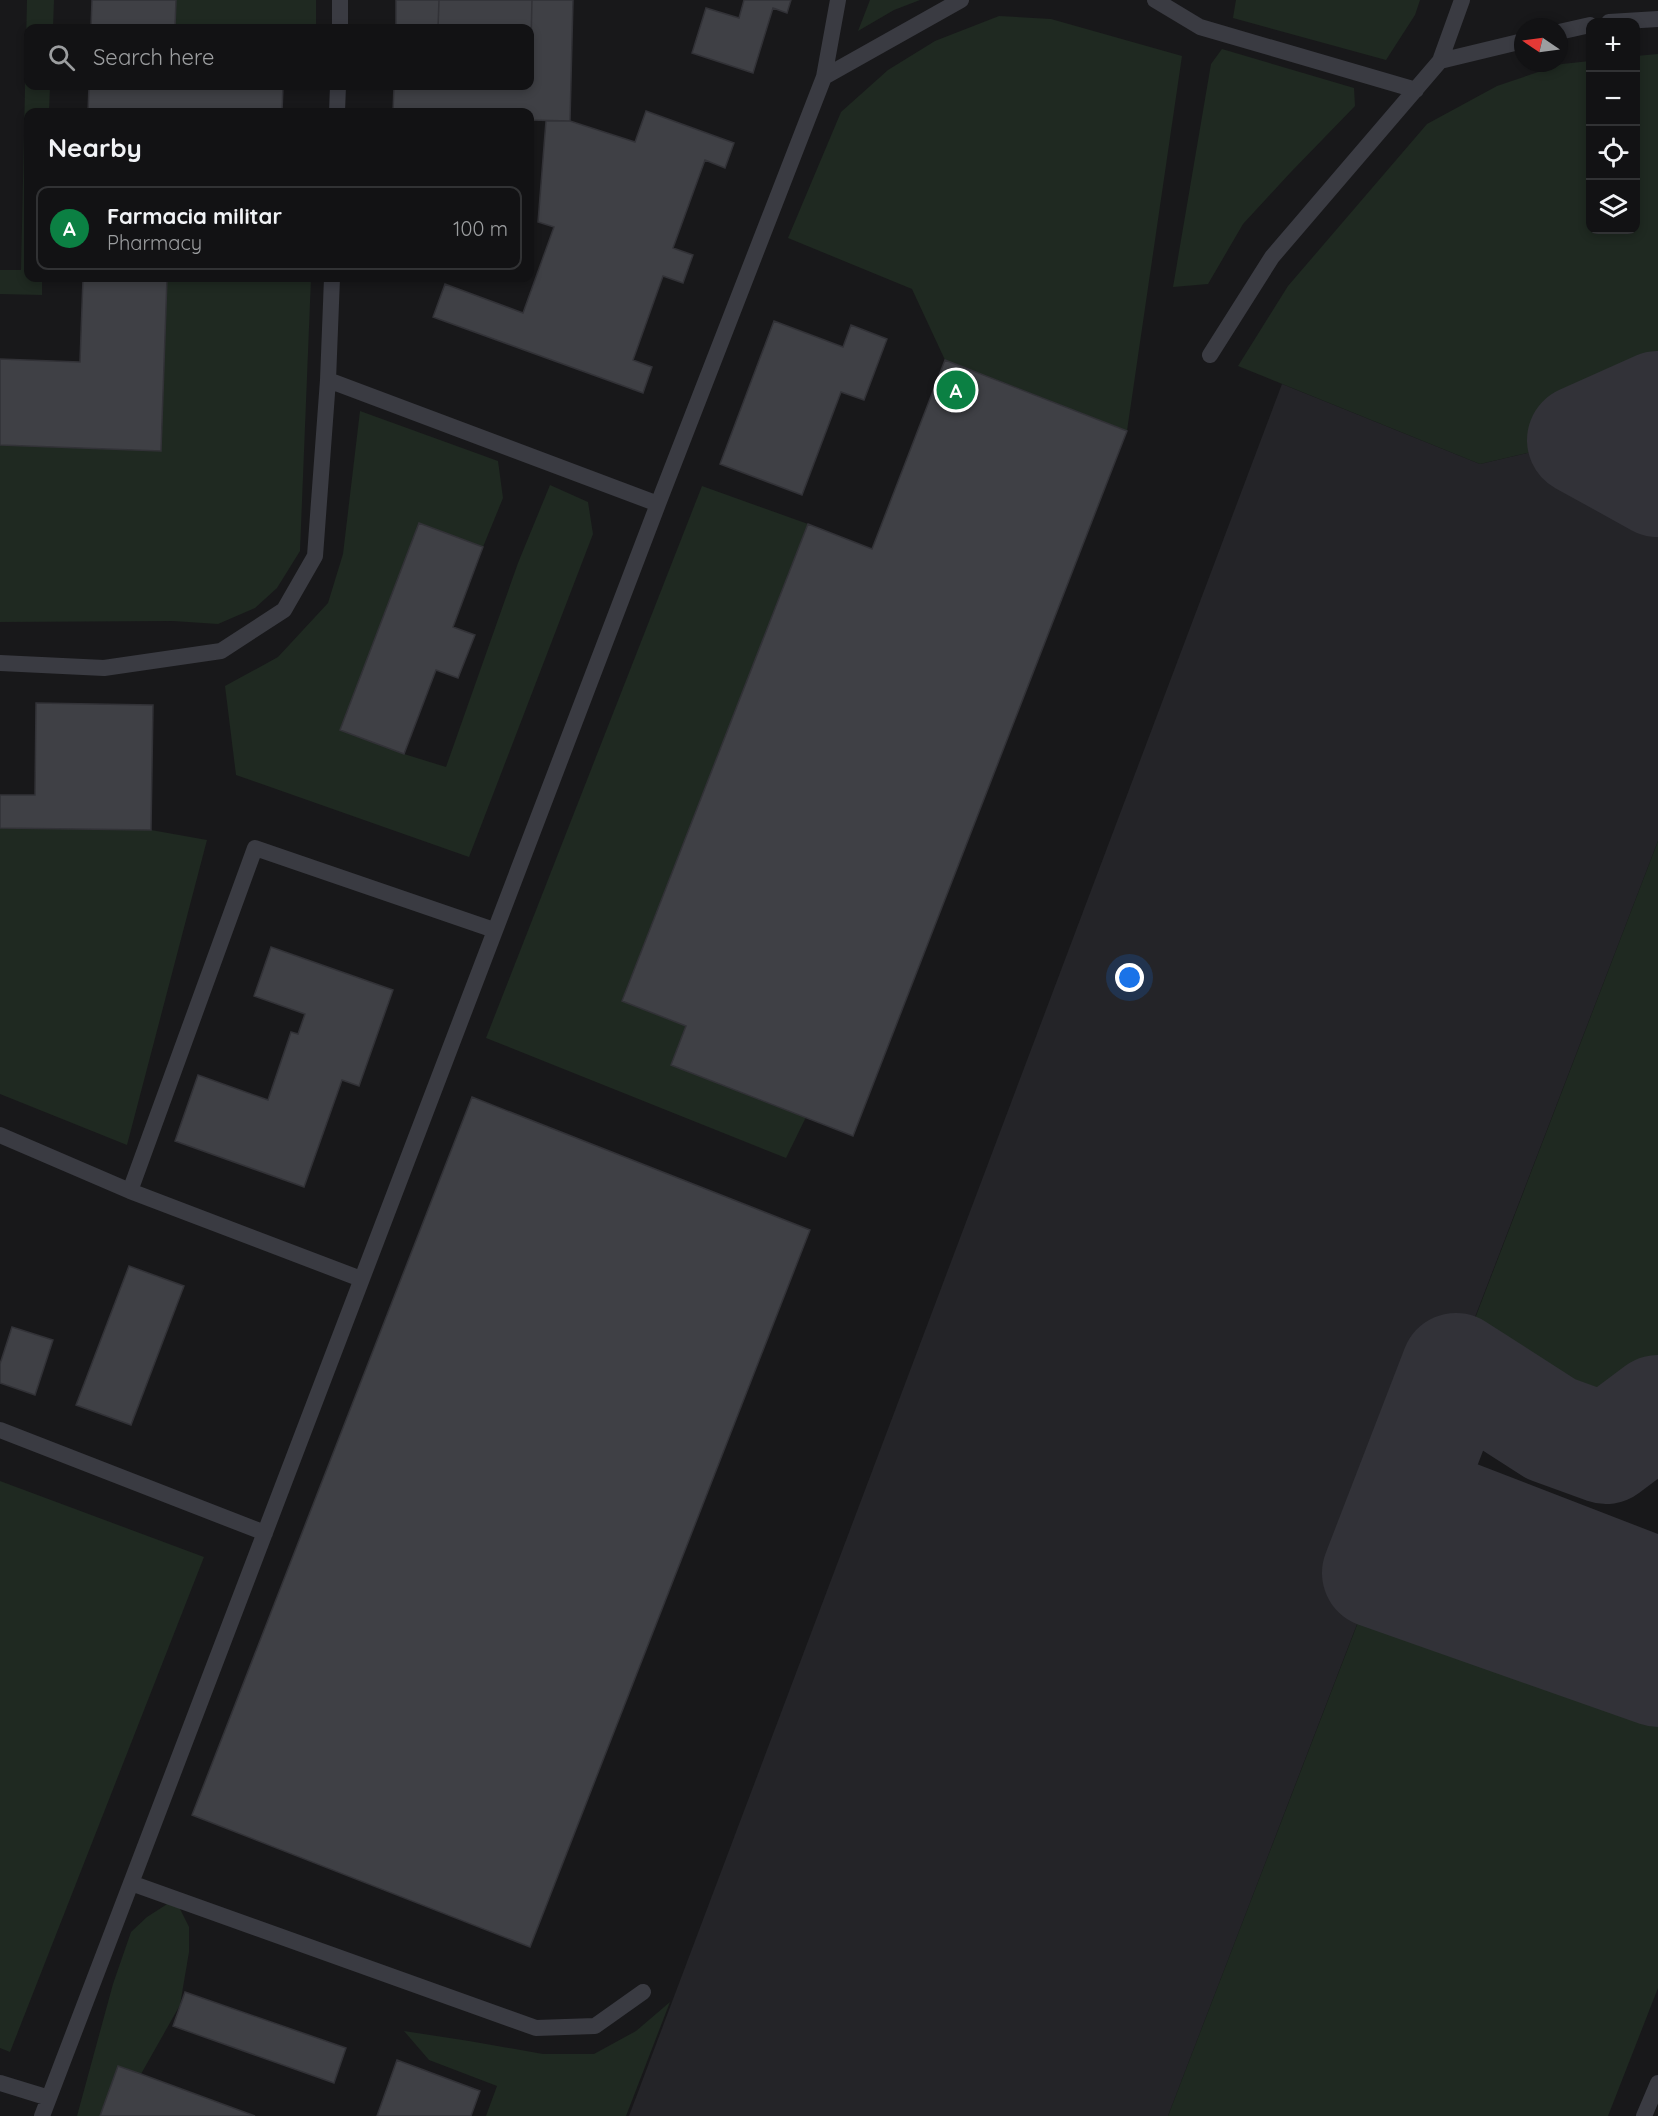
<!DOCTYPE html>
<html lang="en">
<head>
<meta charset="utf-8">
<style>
  :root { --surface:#121214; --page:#1b1b1d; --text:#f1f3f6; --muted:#9c9ea0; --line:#313234; --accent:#0b8043 }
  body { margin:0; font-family:Quicksand,sans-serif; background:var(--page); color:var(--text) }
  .controls { position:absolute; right:18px; top:18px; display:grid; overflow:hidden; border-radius:12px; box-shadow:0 3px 9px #0003 }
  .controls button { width:54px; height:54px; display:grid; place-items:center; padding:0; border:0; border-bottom:2px solid var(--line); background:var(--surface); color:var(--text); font:30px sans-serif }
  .compass { position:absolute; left:1514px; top:18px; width:54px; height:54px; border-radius:50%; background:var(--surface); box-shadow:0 3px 9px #0003; rotate:283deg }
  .you { position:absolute; left:1130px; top:978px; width:21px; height:21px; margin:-15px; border:4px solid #fff; border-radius:50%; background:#1a73e8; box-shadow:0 0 0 9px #1a73e833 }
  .badge { display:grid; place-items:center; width:39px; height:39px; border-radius:50%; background:var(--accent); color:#fff; font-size:20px; font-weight:700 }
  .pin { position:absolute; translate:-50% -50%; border:3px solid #fff; box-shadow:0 2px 6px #0006 }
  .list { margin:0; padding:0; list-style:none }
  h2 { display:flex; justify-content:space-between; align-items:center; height:78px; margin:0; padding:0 24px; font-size:26px }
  h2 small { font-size:20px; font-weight:400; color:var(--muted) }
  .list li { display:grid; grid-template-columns:39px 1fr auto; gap:18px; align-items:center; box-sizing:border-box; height:84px; margin:0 12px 12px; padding:0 12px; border:2px solid var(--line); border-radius:12px }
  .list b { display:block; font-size:22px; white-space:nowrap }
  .list p { margin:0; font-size:20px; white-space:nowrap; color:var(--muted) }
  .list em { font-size:20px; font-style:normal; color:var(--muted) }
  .icon { flex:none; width:33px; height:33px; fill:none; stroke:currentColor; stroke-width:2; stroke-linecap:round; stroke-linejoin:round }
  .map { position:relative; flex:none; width:1658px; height:2116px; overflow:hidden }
  .search { position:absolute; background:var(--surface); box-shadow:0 3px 9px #0003; left:24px; top:24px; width:510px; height:66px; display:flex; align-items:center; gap:15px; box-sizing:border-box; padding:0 21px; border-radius:12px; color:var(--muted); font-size:22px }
  .panel { position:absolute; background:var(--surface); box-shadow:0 3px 9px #0003; left:24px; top:108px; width:510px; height:174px; border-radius:12px }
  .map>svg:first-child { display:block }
</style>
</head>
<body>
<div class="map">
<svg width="1658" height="2116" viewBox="0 0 1658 2116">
  <rect width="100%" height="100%" fill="#18181a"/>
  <path fill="#242428" d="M 1282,384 L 1480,464 L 1582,440 L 1658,482 L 1658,841 L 1168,2116 L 629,2116 Z"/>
  <path fill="#1f2921" d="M 27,0 L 54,0 L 53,28 L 28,28 L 28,86 L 50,86 L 49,112 L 28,112 L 28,278 L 42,278 L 42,295 L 0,294 L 0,270 L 21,270 Z
    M 176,0 L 316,0 L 316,28 L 175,27 Z
    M 870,0 L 920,0 L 894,10 L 858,31 Z
    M 1236,0 L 1420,0 L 1415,15 L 1386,60 L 1233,18 Z
    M 999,16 L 1051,19 L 1182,56 L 1127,431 L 945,360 L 912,289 L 788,238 L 841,112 L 888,70 L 935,41 Z
    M 1222,49 L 1354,88 L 1355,106 L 1290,173 L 1243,224 L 1208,284 L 1173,287 L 1211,64 Z
    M 1658,54 L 1658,406 L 1582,440 L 1480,464 L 1238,366 L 1288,286 L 1427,124 L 1497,86 L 1562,64 L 1590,61 L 1590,230 L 1636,230 L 1636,56 Z
    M 167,278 L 311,278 L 300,551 L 277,588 L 255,608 L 218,624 L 173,621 L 0,622 L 0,445 L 161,451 Z
    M 360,411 L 498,461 L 503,498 L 483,547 L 419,523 L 341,730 L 404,754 L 446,767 L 518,563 L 550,485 L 588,502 L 593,534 L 469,857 L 236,775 L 225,686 L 278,657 L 328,603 L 343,554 Z
    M 702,486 L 808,524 L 622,1001 L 686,1026 L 671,1065 L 806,1117 L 786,1158 L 486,1038 Z
    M 0,828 L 151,830 L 207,840 L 127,1145 L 0,1094 Z
    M 1658,841 L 1658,1410 L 1606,1449 L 1551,1429 L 1456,1368 Z
    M 0,1481 L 204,1557 L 10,2052 L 0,2048 Z
    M 1377,1573 L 1658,1672 L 1658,1988 L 1608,2116 L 1168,2116 Z
    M 175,1899 L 189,1927 L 189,1952 L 180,2005 L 141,2074 L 118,2066 L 100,2116 L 77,2116 L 113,1984 L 131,1932 L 147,1917 Z
    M 670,2002 L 626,2116 L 486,2116 L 497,2086 L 429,2060 L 404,2031 L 469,2041 L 543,2054 L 594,2054 L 636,2031 Z"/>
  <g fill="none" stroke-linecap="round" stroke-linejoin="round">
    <path stroke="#323238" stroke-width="110" d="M 1658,406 L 1582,440 L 1658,482
      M 1658,1410 L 1606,1449 L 1551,1429 L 1456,1368 L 1377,1573 L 1658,1672
      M 1407,1496 L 1658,1593"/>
  </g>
  <path fill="#3f4045" stroke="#323237" stroke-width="1.5" d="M 92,0 L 176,0 L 175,27 L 221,28 L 91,28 Z
    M 396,0 L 439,0 L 438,28 L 396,28 Z
    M 396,0 L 573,0 L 570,121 L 530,120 L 530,112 L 393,112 L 394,86 L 530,86 L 530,28 L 396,28 Z
    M 532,0 L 573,0 L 570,121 L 530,120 L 530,112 L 393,112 L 394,86 L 530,86 Z
    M 744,0 L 791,0 L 787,13 L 773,8 L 753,73 L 692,53 L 706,8 L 739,18 Z
    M 89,86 L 283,86 L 282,112 L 88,112 Z
    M 646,111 L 734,143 L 725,168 L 705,160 L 673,248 L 693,255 L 683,283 L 663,276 L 633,360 L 652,367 L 643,393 L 433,317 L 445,284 L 523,313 L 554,227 L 538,222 L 546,121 L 570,121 L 635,142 Z
    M 83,278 L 167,278 L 161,451 L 0,445 L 0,359 L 80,362 Z
    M 774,321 L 843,347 L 851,325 L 887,339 L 864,400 L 841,392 L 802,495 L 720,464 Z
    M 945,360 L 1127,431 L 853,1136 L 671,1065 L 686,1026 L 622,1001 L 808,524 L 872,549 Z
    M 419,523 L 483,547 L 453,627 L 475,635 L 458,678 L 436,670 L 404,754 L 340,730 Z
    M 36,703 L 153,705 L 151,830 L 0,828 L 0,795 L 35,795 Z
    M 271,947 L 393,990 L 359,1086 L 342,1080 L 304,1187 L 175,1141 L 198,1075 L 268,1100 L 291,1032 L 298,1034 L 305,1014 L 254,996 Z
    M 472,1097 L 810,1230 L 530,1947 L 192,1815 Z
    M 129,1266 L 184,1286 L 131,1425 L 76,1405 Z
    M 12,1327 L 53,1340 L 35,1395 L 0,1383 L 0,1364 Z
    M 185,1992 L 346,2048 L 334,2083 L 173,2026 Z
    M 397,2060 L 480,2091 L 471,2116 L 377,2116 Z
    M 118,2066 L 141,2074 L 255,2116 L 100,2116 Z"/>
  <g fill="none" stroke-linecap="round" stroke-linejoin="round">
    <path stroke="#3a3b42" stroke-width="16" d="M 1155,0 L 1200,27 L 1416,90
      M 1609,22 L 1658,19
      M 340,28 L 340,0
      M 1559,32 L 1590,25
      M 1440,61 L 1523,41
      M 824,77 L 961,0
      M 337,112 L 338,86
      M 1210,355 L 1272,257 L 1440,61 L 1462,0
      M 328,380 L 658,504
      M 0,663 L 104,668 L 221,651 L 284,610 L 315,556 L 328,380 L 332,278
      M 0,1135 L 130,1191 L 361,1279
      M 130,1191 L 255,848 L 494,930
      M 0,1430 L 265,1533
      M 131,1883 L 536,2028 L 595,2026 L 643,1992
      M 0,2083 L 49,2098
      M 42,2116 L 658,504 L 824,77 L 838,0
      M 1644,2116 L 1658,2083"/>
  </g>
</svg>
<div class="controls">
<button>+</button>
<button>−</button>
<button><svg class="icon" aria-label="locate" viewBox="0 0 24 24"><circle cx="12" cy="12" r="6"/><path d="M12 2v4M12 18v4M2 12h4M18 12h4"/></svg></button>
<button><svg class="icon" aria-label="layers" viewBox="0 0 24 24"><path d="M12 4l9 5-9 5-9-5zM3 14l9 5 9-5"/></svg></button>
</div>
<svg class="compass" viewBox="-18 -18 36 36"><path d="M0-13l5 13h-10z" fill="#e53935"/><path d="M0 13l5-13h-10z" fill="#9c9ea0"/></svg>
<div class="you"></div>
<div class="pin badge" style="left:956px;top:390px">A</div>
<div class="search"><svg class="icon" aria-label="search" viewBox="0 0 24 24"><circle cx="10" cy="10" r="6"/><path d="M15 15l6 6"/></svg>Search here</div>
<section class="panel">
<h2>Nearby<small></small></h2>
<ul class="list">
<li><span class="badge">A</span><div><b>Farmacia militar</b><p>Pharmacy</p></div><em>100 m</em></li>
</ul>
</section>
</div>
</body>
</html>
